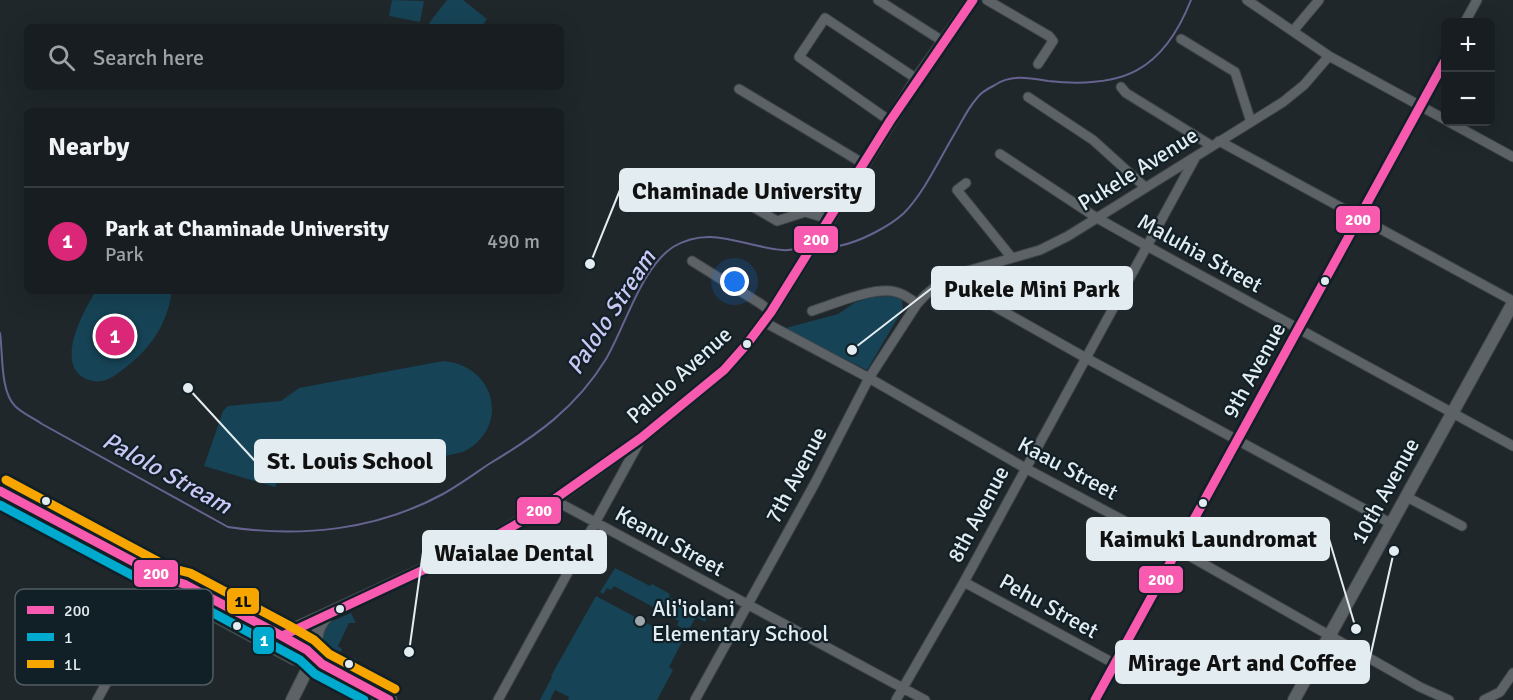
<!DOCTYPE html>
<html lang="en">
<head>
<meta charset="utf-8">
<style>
  :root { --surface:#171d20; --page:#242a2d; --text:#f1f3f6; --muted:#9ea2a5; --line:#363b3e; --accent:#db2777 }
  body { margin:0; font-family:Signika,sans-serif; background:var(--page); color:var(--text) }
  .controls { position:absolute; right:18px; top:18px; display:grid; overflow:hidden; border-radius:9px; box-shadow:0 6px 24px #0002 }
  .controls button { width:54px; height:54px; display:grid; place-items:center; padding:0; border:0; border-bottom:2px solid var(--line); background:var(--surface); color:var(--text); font:30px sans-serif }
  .you { position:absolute; left:735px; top:282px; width:21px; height:21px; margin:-15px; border:4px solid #fff; border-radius:50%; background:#1a73e8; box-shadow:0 0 0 9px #1a73e833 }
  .badge { display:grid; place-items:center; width:39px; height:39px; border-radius:50%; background:var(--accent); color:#fff; font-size:20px; font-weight:700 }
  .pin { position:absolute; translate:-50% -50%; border:3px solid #fff; box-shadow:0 2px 6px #0006 }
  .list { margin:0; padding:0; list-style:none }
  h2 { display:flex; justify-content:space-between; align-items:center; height:78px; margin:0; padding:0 24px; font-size:26px }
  h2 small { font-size:20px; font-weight:400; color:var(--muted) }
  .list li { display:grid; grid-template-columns:39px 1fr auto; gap:18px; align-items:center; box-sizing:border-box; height:108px; padding:0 24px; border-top:2px solid var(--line) }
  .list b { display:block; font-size:22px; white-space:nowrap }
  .list p { margin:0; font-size:20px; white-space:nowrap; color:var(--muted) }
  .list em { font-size:20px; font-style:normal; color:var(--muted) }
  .icon { flex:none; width:33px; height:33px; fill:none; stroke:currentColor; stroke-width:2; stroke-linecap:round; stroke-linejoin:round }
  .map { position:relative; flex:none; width:1513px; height:700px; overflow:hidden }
  .search { position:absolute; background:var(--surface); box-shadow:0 6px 24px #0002; left:24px; top:24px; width:540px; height:66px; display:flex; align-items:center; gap:15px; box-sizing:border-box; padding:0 21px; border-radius:9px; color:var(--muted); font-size:22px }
  .panel { position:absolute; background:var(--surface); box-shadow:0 6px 24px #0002; left:24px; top:108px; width:540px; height:186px; border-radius:9px }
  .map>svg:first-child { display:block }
</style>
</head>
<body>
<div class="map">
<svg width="1513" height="700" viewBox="0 0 1513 700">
  <rect width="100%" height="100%" fill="#1f272b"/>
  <path fill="#164355" d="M 392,0 L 424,1 L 420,22 L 389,16 Z
    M 447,0 L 463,0 L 487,19 L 481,27 L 434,27 L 429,23 Z
    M 96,291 L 172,291 C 167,325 150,350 122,370 C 114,377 104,383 93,381 C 50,372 83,311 96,291 Z
    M 893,296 L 902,300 L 903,309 L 867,370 L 782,329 L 838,314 L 854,303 L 871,297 Z
    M 443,361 C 496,365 511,428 463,452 L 328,482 L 303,481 L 283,469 L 275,487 L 204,466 L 223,411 L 228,406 L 281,401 L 299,388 Z
    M 615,568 L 650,586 L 652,584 L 670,594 L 669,597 L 707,617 L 705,622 L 696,617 L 684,638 L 679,635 L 682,628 L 677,625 L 679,621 L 614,586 L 611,590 L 607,588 L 603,594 L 600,592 Z
    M 596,596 L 682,642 L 669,667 L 673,670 L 657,700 L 568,700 L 569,697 L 555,690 L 550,700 L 540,700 L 552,677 L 551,676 Z
    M 351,613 L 356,623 L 349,623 L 338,646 L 342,649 L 340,654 L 351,661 L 355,658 L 357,664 L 356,668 L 326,652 L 322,647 L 321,635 L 328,623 Z"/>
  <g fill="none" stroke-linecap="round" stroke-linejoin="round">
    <path stroke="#676390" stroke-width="2" d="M 817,247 C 824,247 832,247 839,246 C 859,242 889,227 904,213 C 924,193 940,158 955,133 C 962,121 968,108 977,98 C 981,92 989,88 995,85 C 1011,74 1030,78 1048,81 C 1123,89 1163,71 1191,0
      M 0,333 C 3,353 0,391 15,406 C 22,413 33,418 42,424 L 228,527 C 301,538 377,530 443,494 C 459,485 474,474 489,464 C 536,436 576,408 606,359 C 625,327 641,268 673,247 C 711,224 743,247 783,250 C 790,251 797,248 805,247"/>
    <g stroke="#3d4447" stroke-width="11">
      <path id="minor" d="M 878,0 L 944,42
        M 987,0 L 1049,36 L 1053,41 L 1038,64
        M 1247,0 L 1329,56 L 1446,120
        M 1465,22 L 1477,0
        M 1293,31 L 1319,0
        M 1181,39 L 1235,72 L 1251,122
        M 1121,87 L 1126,93 L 1212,146
        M 739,89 L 864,164
        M 1028,97 L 1093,140 L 1145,187
        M 890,121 L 799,57 L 825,18 L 917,79
        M 1449,122 L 1513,157
        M 1219,141 L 1513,301
        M 1000,154 L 1097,218 L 1147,246 L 1513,446
        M 711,182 L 777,221 L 805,212 L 829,219
        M 966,183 L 957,190 L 1012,258
        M 692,261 L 761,304 L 771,312
        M 946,279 L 1086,358 L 1392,524
        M 812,311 C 834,304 874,286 896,292 C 904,294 911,299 917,304
        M 764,322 L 869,378 L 1025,468 L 1179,550 L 1420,687 L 1449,700
        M 1407,497 L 1462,526
        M 554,500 L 925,700
        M 964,582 L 1115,664
        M 97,700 L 156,594 L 166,579
        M 498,700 L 641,439
        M 695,700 L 815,483 L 869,378 L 917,304 C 929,290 941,281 957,274 L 1040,250 L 1068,236 L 1283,102 L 1304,85 L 1329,56
        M 896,700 L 964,582 L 1195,158
        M 1095,700 L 1446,58
        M 1484,700 L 1500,692 L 1513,673"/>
    </g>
    <g stroke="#3d4447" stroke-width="14">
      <path id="tertiary" d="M 276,637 L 498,535 L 554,500 L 641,438 L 724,370 L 747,344 L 771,312 L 917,79 L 973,0
        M 319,661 C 315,643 314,630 327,616
        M 292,700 L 308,668 L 321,664
        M 1294,700 L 1513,303"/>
    </g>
    <g stroke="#3d4447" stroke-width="17">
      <path id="primary" d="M 0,491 L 166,579 C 193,585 218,602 242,615 C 269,629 301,642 322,664
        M 166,579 L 180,595 L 294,657 L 322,664 L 389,700"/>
    </g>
    <use href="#minor" stroke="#5d6266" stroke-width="9"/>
    <use href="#tertiary" stroke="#5d6266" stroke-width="12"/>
    <use href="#primary" stroke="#525f62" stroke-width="15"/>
    <g stroke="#112026" stroke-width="14">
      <path id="bus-1" d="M 0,491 L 166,579 L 184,584 L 282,636 L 307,650 L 322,664 L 389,700
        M 282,636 L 498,535 L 532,515 L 641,438 L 724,370 L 747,344 L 771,312 L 890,121 L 973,0
        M 1095,700 L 1446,59"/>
    </g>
    <g stroke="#112026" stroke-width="14">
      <path id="bus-2" d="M 0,505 L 160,590 L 180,595 L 300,660 L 315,674 L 364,700"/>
    </g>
    <g stroke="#112026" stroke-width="14">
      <path id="bus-3" d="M 6,480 L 170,568 L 190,573 L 288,625 L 314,640 L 329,654 L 395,689"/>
    </g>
    <use href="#bus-1" stroke="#f75aaf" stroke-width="9"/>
    <use href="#bus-2" stroke="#00a9ce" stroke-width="9"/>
    <use href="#bus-3" stroke="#f7a600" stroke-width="9"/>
  </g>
  <g fill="#e3ecf1" stroke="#112026" stroke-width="2">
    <circle cx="1325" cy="281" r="5"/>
    <circle cx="747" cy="344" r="5"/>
    <circle cx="46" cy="501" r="5"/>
    <circle cx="1203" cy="503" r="5"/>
    <circle cx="340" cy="609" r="5"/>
    <circle cx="237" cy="626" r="5"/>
    <circle cx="349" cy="664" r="5"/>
  </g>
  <circle fill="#9ea7ac" stroke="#112026" stroke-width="2" cx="640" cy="621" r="6"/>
  <g text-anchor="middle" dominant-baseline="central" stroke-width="4.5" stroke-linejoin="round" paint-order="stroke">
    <g font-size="22" fill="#e3ecf1" stroke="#112026">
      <text transform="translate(1138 169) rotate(-32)">Pukele Avenue</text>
      <text transform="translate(1200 253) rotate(29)">Maluhia Street</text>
      <text transform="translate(1254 370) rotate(-61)">9th Avenue</text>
      <text transform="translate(679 375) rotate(-42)">Palolo Avenue</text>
      <text transform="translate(1068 468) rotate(28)">Kaau Street</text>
      <text transform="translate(796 475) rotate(-62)">7th Avenue</text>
      <text transform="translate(1385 491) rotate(-61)">10th Avenue</text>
      <text transform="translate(978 514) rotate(-62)">8th Avenue</text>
      <text transform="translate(670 541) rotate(29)">Keanu Street</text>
      <text transform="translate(1049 606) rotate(29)">Pehu Street</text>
    </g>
    <g font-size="22" fill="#e3ecf1" stroke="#112026" text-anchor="start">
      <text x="652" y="608">Ali'iolani<tspan x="652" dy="25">Elementary School</tspan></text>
    </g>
    <g font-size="24" font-style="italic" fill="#cbc7f5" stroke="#112026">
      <text transform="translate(611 312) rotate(-57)">Palolo Stream</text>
      <text transform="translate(167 473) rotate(29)">Palolo Stream</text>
    </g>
  </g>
  <rect x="15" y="589" width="198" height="96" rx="9" fill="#112026" stroke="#505d63" stroke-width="1.5"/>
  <rect x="27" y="606" width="27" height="8" fill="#f75aaf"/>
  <rect x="27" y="633" width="27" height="8" fill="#00a9ce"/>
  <rect x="27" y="660" width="27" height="8" fill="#f7a600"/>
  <g font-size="16" fill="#e3ecf1">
    <text x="64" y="616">200</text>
    <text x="64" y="643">1</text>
    <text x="64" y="670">1L</text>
  </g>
  <path fill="none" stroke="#e3ecf1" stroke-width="2" d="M590 264L620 190M852 350L932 288M188 388L255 461M1356 629L1329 539M409 652L423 552M1394 551L1369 662"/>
  <g fill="#e3ecf1" stroke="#112026" stroke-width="2">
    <circle cx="590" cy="264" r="6"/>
    <circle cx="852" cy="350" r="6"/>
    <circle cx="188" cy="388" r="6"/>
    <circle cx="1356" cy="629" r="6"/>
    <circle cx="409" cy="652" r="6"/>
    <circle cx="1394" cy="551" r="6"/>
  </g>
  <g fill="#e3ecf1" stroke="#e3ecf1" stroke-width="2">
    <rect x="620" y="169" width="254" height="42" rx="6"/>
    <rect x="932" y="267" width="200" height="42" rx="6"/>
    <rect x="255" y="440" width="190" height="42" rx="6"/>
    <rect x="1087" y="518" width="242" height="42" rx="6"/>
    <rect x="423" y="531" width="183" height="42" rx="6"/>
    <rect x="1116" y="641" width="253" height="42" rx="6"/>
  </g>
  <g font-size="24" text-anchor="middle" font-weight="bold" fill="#111">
    <text x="747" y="199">Chaminade University</text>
    <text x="1032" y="297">Pukele Mini Park</text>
    <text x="350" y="469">St. Louis School</text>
    <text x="1208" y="547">Kaimuki Laundromat</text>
    <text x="514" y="561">Waialae Dental</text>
    <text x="1242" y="671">Mirage Art and Coffee</text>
  </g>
  <g stroke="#112026" stroke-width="2">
    <rect x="1335" y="205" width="46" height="29" rx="6" fill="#f75aaf"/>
    <rect x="793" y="225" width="46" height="29" rx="6" fill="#f75aaf"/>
    <rect x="516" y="496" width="46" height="29" rx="6" fill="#f75aaf"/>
    <rect x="133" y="559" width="46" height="29" rx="6" fill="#f75aaf"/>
    <rect x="1138" y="565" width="46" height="29" rx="6" fill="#f75aaf"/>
    <rect x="226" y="587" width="34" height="28" rx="6" fill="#f7a600"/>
    <rect x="252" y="626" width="23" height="29" rx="6" fill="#00a9ce"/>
  </g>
  <g font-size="16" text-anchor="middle" font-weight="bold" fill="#fff">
    <text x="1358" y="225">200</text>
    <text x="816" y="245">200</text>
    <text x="539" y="516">200</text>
    <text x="156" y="579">200</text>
    <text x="1161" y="585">200</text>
    <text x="264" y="646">1</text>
  </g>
  <g font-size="16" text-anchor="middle" font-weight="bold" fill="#111">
    <text x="243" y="607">1L</text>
  </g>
</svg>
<div class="controls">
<button>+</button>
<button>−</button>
</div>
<div class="you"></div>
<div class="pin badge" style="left:115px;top:336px">1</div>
<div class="search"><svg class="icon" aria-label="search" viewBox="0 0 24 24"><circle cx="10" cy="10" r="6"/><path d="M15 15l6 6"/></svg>Search here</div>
<section class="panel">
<h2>Nearby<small></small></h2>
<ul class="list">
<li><span class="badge">1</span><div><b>Park at Chaminade University</b><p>Park</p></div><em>490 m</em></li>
</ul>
</section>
</div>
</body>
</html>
